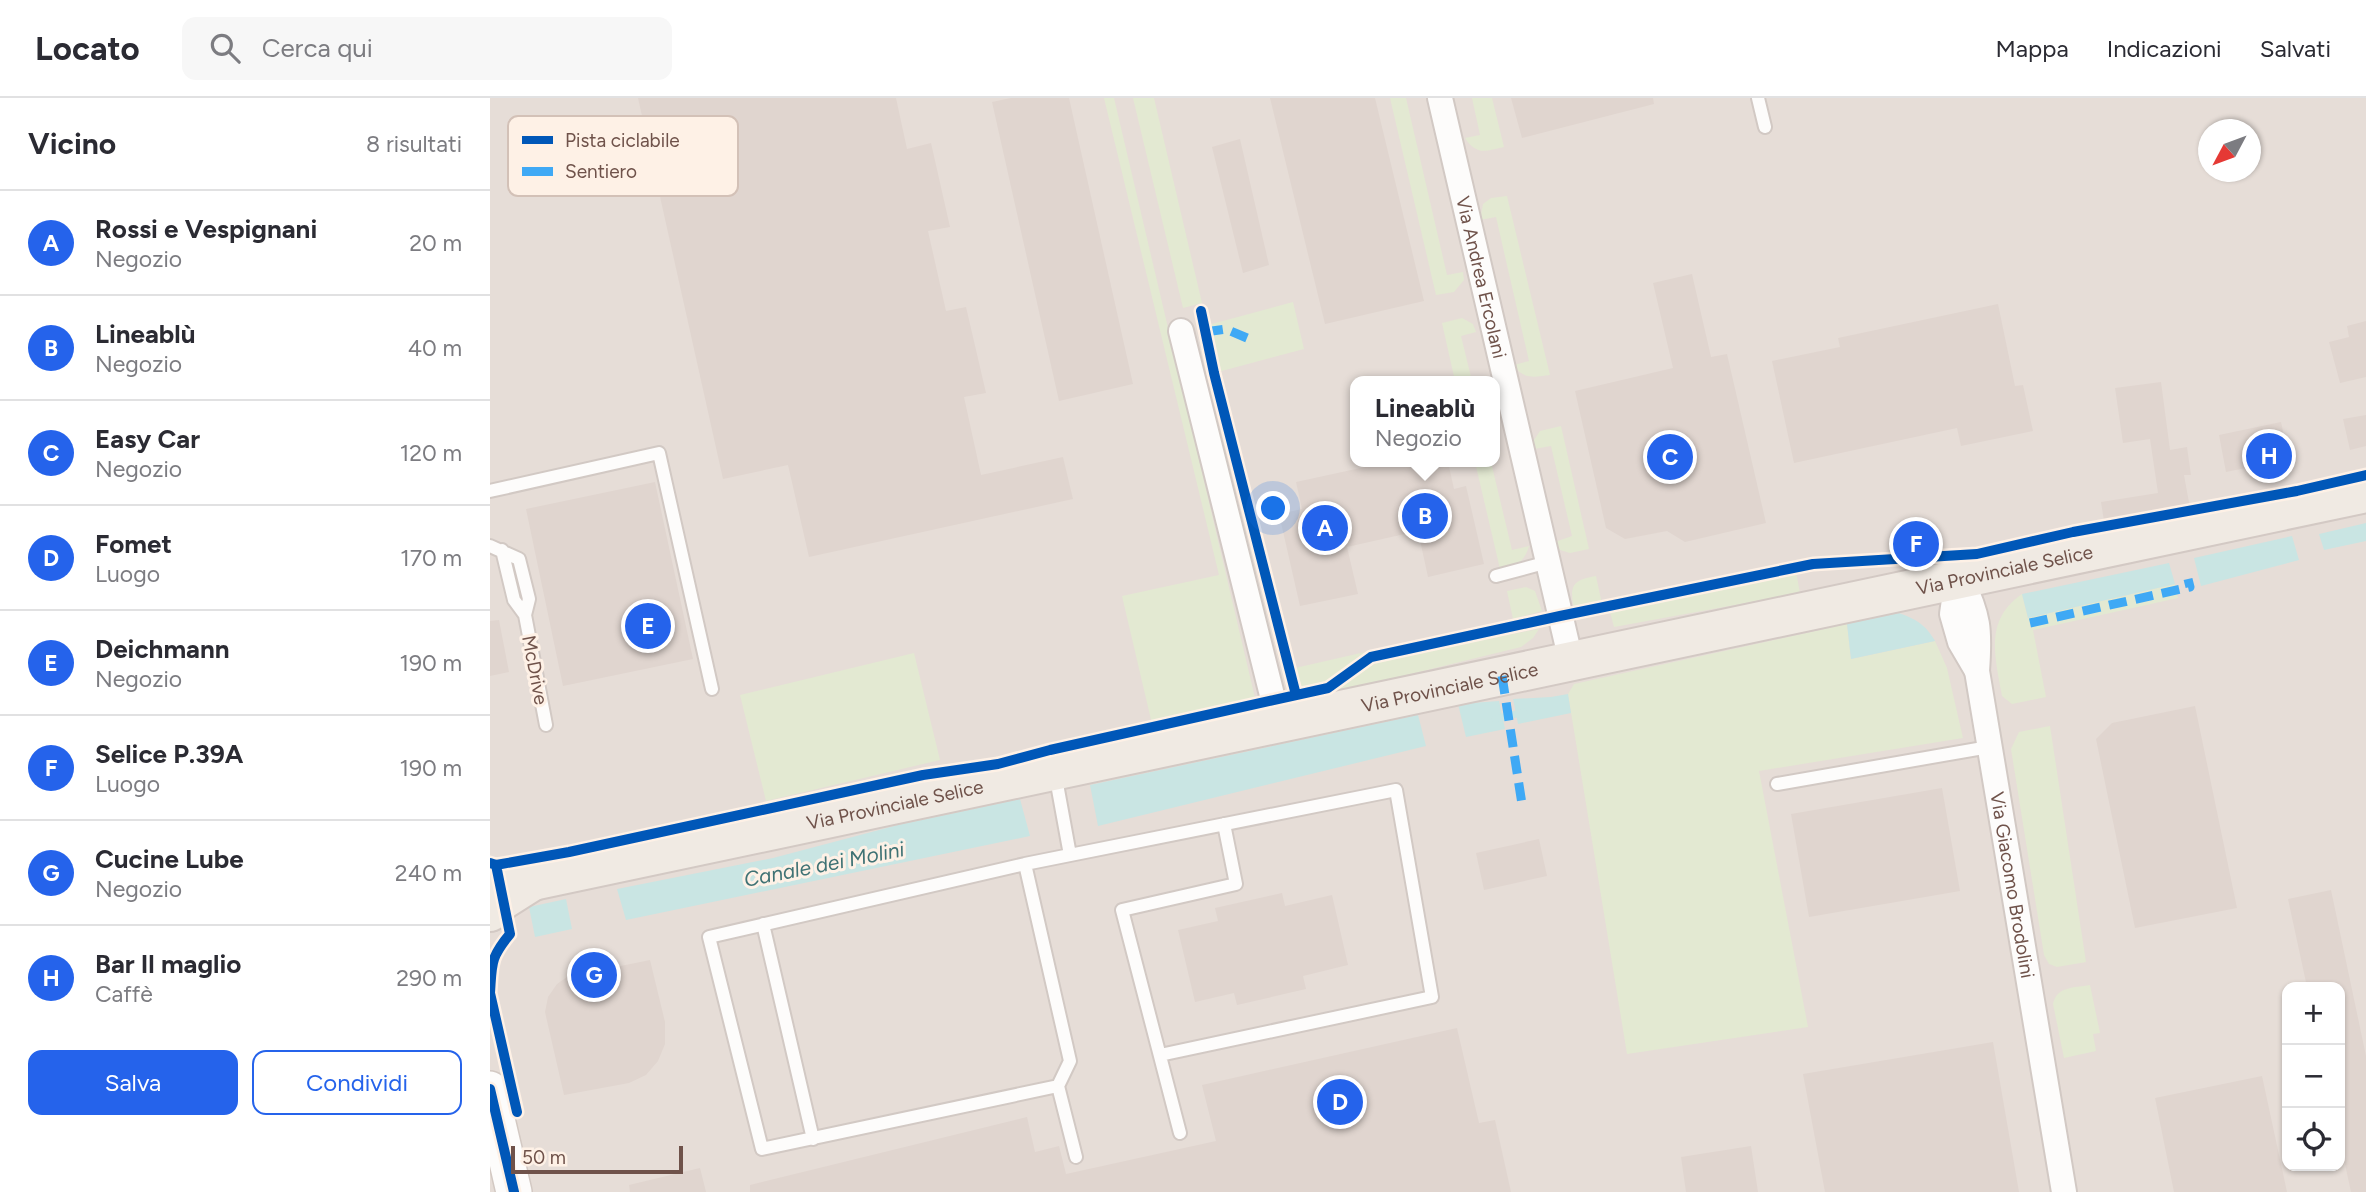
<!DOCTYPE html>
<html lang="it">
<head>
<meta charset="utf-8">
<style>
  :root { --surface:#fff; --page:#f7f7f7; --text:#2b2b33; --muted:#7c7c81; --line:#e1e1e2; --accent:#2563eb }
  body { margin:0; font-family:Figtree,sans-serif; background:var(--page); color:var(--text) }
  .controls { position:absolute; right:21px; bottom:21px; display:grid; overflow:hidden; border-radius:14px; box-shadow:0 2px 5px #0004 }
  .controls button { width:63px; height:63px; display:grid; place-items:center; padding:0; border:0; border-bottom:2px solid var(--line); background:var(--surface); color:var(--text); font:35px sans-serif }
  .compass { position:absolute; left:1708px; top:21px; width:63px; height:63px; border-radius:50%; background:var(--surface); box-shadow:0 2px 5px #0004; rotate:229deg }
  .scale { position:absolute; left:21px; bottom:18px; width:172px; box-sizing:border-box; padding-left:7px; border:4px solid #6f524a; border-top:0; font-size:19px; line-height:24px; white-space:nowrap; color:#6f524a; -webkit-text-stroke:5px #fef1e6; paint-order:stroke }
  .you { position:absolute; left:784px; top:411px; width:24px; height:24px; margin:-18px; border:5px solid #fff; border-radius:50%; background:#1a73e8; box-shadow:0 0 0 10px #1a73e833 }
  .badge { display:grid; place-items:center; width:46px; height:46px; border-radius:50%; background:var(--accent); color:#fff; font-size:23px; font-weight:700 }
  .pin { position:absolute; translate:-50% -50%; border:4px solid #fff; box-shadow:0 2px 7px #0006 }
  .popup { position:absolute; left:860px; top:278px; width:150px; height:91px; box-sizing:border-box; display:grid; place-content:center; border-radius:14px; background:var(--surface); filter:drop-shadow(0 2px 5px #0005); font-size:23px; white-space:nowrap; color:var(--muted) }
  .popup b { font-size:26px; color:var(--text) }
  .popup::after { content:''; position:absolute; left:50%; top:100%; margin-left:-14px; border:14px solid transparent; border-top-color:var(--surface) }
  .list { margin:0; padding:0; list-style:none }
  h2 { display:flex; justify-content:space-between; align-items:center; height:91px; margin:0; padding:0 28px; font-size:30px }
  h2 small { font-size:23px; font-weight:400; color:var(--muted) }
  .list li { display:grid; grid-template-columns:46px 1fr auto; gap:21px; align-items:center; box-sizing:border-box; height:105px; padding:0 28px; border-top:2px solid var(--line) }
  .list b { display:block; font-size:26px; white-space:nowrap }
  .list p { margin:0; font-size:23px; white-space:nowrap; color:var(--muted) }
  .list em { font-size:23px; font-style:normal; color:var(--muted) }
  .actions { display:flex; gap:14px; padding:21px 28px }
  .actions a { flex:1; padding:16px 0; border:2px solid var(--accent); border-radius:14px; text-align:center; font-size:24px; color:var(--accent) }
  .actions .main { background:var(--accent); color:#fff }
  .icon { flex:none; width:38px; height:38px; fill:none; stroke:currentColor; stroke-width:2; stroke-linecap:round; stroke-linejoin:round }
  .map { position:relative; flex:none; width:1876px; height:1094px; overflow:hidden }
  header { display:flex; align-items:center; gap:42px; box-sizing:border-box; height:98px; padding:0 35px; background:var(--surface); border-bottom:2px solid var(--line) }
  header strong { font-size:33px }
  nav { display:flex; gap:38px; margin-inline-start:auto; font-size:24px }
  .search { width:490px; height:63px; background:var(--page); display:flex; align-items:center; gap:18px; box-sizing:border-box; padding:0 24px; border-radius:14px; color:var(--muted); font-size:26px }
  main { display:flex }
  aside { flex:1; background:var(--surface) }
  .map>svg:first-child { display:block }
</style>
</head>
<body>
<header>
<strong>Locato</strong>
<div class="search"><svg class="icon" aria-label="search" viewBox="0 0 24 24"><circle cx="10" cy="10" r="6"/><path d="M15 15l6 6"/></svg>Cerca qui</div>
<nav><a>Mappa</a><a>Indicazioni</a><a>Salvati</a></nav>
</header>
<main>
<aside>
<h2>Vicino<small>8 risultati</small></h2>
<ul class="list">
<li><span class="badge">A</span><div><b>Rossi e Vespignani</b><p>Negozio</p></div><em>20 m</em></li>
<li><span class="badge">B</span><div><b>Lineablù</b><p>Negozio</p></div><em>40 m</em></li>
<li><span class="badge">C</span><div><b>Easy Car</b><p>Negozio</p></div><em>120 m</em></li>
<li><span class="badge">D</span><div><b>Fomet</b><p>Luogo</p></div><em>170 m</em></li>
<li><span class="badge">E</span><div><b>Deichmann</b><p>Negozio</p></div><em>190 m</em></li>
<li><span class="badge">F</span><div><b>Selice P.39A</b><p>Luogo</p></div><em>190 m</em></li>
<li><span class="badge">G</span><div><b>Cucine Lube</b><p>Negozio</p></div><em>240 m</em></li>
<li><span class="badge">H</span><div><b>Bar Il maglio</b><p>Caffè</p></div><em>290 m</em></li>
</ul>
<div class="actions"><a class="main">Salva</a><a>Condividi</a></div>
</aside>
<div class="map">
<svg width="1876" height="1094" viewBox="0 0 1876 1094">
  <rect width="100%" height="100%" fill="#f4ede6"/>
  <path fill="#e6ddd7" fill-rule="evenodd" d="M 0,0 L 1876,0 L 1876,1094 L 0,1094 ZM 1718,32 L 1760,32 L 1760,74 L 1718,74 ZM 865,283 L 1005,283 L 1005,364 L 865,364 ZM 1797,889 L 1850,889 L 1850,1068 L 1797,1068 Z"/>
  <path fill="#e3e9d2" d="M 614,0 L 624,0 L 765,600 L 662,626 L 632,498 L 729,477 Z
    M 643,0 L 664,0 L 712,205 L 693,210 Z
    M 900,0 L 916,0 L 957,177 L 973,174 L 974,182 L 964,194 L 946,197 Z
    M 982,0 L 1002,0 L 1014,49 C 996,53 987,58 975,40 L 990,37 Z
    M 1017,98 L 1060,277 C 1045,279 1033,282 1024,267 L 1039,263 L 1006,119 L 990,122 L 993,106 L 1001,100 Z
    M 803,204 L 814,251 L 728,274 L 718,227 Z
    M 972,220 L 983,226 L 986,234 L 971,238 L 982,283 L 965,283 L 952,225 Z
    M 1071,328 L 1099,451 L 1080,455 L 1070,452 L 1065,444 L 1082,438 L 1061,348 L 1044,351 L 1044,342 L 1050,333 Z
    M 985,364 L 1001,364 L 1022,452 L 1039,448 C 1034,465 1027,467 1010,471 Z
    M 1306,474 L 1310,495 L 1124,529 L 1120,514 Z
    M 1106,478 L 1112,506 L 1084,511 C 1079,487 1083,482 1106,478 Z
    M 1685,486 L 1688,500 L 1543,532 L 1556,599 L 1522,606 L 1512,598 C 1505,559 1494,522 1532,496 L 1538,520 Z
    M 1036,489 L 1045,493 L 1052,513 L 1023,521 L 1017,493 Z
    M 1357,526 L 1361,561 L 1445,543 L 1457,570 L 1473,640 L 1269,673 L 1318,929 L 1137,956 L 1078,596 L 1084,586 Z
    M 1049,531 L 1043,540 L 1031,549 L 839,596 L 885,562 Z
    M 875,554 L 833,586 L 809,591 L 805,570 Z
    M 424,555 L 450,662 L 276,703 L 250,597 Z
    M 1560,628 L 1596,864 L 1567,869 L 1559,866 L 1554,857 L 1521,651 L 1529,634 Z
    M 1600,887 L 1610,935 L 1603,936 L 1606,953 L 1574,960 L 1563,906 C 1567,888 1584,890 1600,887 Z"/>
  <path fill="#c9e5e3" d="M 1876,425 L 1876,443 L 1834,452 L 1829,436 Z
    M 1802,438 L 1809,462 L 1711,488 L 1704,460 Z
    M 1679,465 L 1685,486 L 1538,520 L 1532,496 Z
    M 1409,515 C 1426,521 1436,527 1445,543 L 1361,561 L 1357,526 Z
    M 1078,596 L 1081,615 L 1028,626 L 1023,601 L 1061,599 Z
    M 1009,603 L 1015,631 L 976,639 L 968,606 Z
    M 928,617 L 936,648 L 608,728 L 600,687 Z
    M 530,701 L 540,738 L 136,822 L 127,791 L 283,760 L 408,727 Z
    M 76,801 L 82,831 L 45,839 L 39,809 Z"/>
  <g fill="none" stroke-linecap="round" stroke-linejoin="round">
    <path stroke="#c9e5e3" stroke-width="7" d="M 1005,621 L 1034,614"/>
  </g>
  <path fill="#e0d5cf" d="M 148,0 L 406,0 L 417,51 L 441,45 L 460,129 L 438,133 L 456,213 L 476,209 L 496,295 L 474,299 L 491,377 L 573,359 L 583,401 L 319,459 L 298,367 L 233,381 Z
    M 521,0 L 579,0 L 643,286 L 569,303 L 502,4 Z
    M 780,0 L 885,0 L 934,203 L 835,226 Z
    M 1021,0 L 1163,0 L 1164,6 L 1032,40 Z
    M 750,41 L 779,167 L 753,175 L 722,49 Z
    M 1202,176 L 1221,259 L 1237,256 L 1276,425 L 1195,444 L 1177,433 L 1135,441 L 1116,430 L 1085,293 L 1183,270 L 1163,185 Z
    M 1508,206 L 1525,288 L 1533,287 L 1543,333 L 1471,348 L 1467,330 L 1304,365 L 1282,263 L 1350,249 L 1348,240 Z
    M 1876,223 L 1876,279 L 1850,285 L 1839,244 L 1859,239 L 1857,228 Z
    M 1671,284 L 1680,352 L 1697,349 L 1701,377 L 1694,377 L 1700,410 L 1614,423 L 1611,404 L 1668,395 L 1660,341 L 1633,345 L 1625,290 Z
    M 1876,317 L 1876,348 L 1860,352 L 1853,321 Z
    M 1791,324 L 1799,361 L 1736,374 L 1729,337 Z
    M 898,364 L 958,364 L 964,391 L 976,388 L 994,466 L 938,479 L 928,433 L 857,449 L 868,496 L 810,508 L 789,416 L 812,411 L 806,384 Z
    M 165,384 L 203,561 L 73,588 L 36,411 Z
    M 9,522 L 19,574 L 0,578 L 0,523 Z
    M 1705,608 L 1747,810 L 1645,830 L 1606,641 L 1622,625 Z
    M 1452,690 L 1470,793 L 1319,819 L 1301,716 Z
    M 1049,741 L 1057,778 L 994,792 L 986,755 Z
    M 1841,792 L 1876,958 L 1876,1094 L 1861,1094 L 1850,1043 L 1850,889 L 1817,889 L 1798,801 Z
    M 792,795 L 795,808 L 842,797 L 858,867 L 813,878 L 816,891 L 747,907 L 744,895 L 705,904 L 688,832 L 728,823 L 725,810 Z
    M 160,862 L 175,924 L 175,946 L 168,963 L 156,977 L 139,985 L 74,997 L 55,914 L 58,899 L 67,886 L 77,879 Z
    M 967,930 L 989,1025 L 1005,1022 L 1021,1094 L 260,1094 L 260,1087 L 537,1019 L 545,1054 L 569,1048 L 576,1076 L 726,1043 L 712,987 Z
    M 1503,944 L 1529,1094 L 1335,1094 L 1313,976 Z
    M 1772,978 L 1797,1094 L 1684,1094 L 1665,1000 Z
    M 1261,1048 L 1268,1094 L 1196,1094 L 1191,1059 Z
    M 210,1070 L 216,1094 L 140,1094 L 139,1087 Z"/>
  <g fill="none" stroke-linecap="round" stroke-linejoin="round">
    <g stroke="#d2c9c4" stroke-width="16">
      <path id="lane" d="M 1268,0 L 1275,29
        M 0,393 L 169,355 L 222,591
        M 0,448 L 29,461 L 39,501 L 35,517 L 56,627
        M 12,452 L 24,502 L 35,517
        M 1006,478 L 1058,464
        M 1287,686 L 1499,649
        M 580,757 L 906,692 L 942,899 L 670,957
        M 535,766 L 580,757 L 565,675
        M 273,826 L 323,1041
        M 568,988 L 580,963 L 535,766 L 219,839 L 272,1051 L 568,988 L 586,1059
        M 690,1035 L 632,812 L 746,786 L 734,726"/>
    </g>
    <g stroke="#d2c9c4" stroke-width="28">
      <g id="street">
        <path id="s1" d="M 950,0 L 1081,563"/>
        <path d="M 691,233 L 789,625"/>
        <path d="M 1467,481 L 1462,516 L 1470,544 L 1487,573"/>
        <path id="s2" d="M 1471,481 C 1489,518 1490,532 1487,573 L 1574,1094"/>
      </g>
    </g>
    <g stroke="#d3c9c3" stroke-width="38">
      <path id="secondary" d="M 0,991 L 24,1094"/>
    </g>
    <g stroke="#d3c9c4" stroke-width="42">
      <g id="primary">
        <path id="s3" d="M 0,782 L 43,783 L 1876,395"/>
        <path d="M 0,814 L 13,802 L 43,783"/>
      </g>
    </g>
    <use href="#lane" stroke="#fdfcfb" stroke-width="12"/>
    <use href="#street" stroke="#fdfcfb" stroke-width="24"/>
    <use href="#secondary" stroke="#fdfcfb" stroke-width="35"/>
    <use href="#primary" stroke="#f0eae3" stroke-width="38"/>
    <path stroke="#3fa9f5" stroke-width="9" stroke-dasharray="18 9" stroke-linecap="butt" d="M 715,234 L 736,231 L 757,240
      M 1540,525 L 1700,489 L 1698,481
      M 1012,578 L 1032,706"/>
    <g stroke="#fef1e6" stroke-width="15">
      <path id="cycleway" d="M 711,213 L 724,275 L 806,597
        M 0,765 L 6,767 L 79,754 L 433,677 L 508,666 L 560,652 L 838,590 L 881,559 L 1070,518 L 1323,466 L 1487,456 L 1583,434 L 1807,393 L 1876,377
        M 0,895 C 2,866 0,860 20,836 L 6,767
        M 0,895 L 27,1014
        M 0,991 L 24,1094"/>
    </g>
    <use href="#cycleway" stroke="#0057b8" stroke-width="10"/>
  </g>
  <g text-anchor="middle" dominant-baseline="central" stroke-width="6" stroke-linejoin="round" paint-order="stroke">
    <g font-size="19" fill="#6f524a" stroke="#fef1e6">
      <text stroke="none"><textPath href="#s1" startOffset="184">Via Andrea Ercolani</textPath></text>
      <text stroke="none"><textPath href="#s3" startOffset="1547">Via Provinciale Selice</textPath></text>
      <text transform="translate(45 572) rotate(79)">McDrive</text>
      <text stroke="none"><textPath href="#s3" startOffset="980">Via Provinciale Selice</textPath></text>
      <text stroke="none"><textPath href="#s3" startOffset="413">Via Provinciale Selice</textPath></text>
      <text stroke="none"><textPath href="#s2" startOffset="312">Via Giacomo Brodolini</textPath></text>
    </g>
    <g font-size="21" font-style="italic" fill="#3f7274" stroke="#fef1e6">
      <text transform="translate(334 766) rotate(-11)">Canale dei Molini</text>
    </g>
  </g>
  <rect x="18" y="18" width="230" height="80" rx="10" fill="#fef1e6" stroke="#d3c1b7" stroke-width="2"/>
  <rect x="32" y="38" width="31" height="8" fill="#0057b8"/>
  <rect x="32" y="69" width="31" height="9" fill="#3fa9f5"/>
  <g font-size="19" fill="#6f524a">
    <text x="75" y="49">Pista ciclabile</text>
    <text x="75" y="80">Sentiero</text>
  </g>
</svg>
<div class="controls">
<button>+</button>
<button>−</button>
<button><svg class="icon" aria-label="locate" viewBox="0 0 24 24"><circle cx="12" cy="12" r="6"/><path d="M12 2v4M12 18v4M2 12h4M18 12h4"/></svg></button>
</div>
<svg class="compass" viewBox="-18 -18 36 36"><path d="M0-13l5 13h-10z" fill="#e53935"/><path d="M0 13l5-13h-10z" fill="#7c7c81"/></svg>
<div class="scale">50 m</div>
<div class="you"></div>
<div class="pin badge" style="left:835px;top:430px">A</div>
<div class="pin badge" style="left:935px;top:418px">B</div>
<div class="popup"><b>Lineablù</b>Negozio</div>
<div class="pin badge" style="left:1180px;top:359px">C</div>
<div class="pin badge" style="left:850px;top:1004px">D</div>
<div class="pin badge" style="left:158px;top:528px">E</div>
<div class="pin badge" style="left:1426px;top:446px">F</div>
<div class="pin badge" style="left:104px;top:877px">G</div>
<div class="pin badge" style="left:1779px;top:358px">H</div>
</div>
</main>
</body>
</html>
